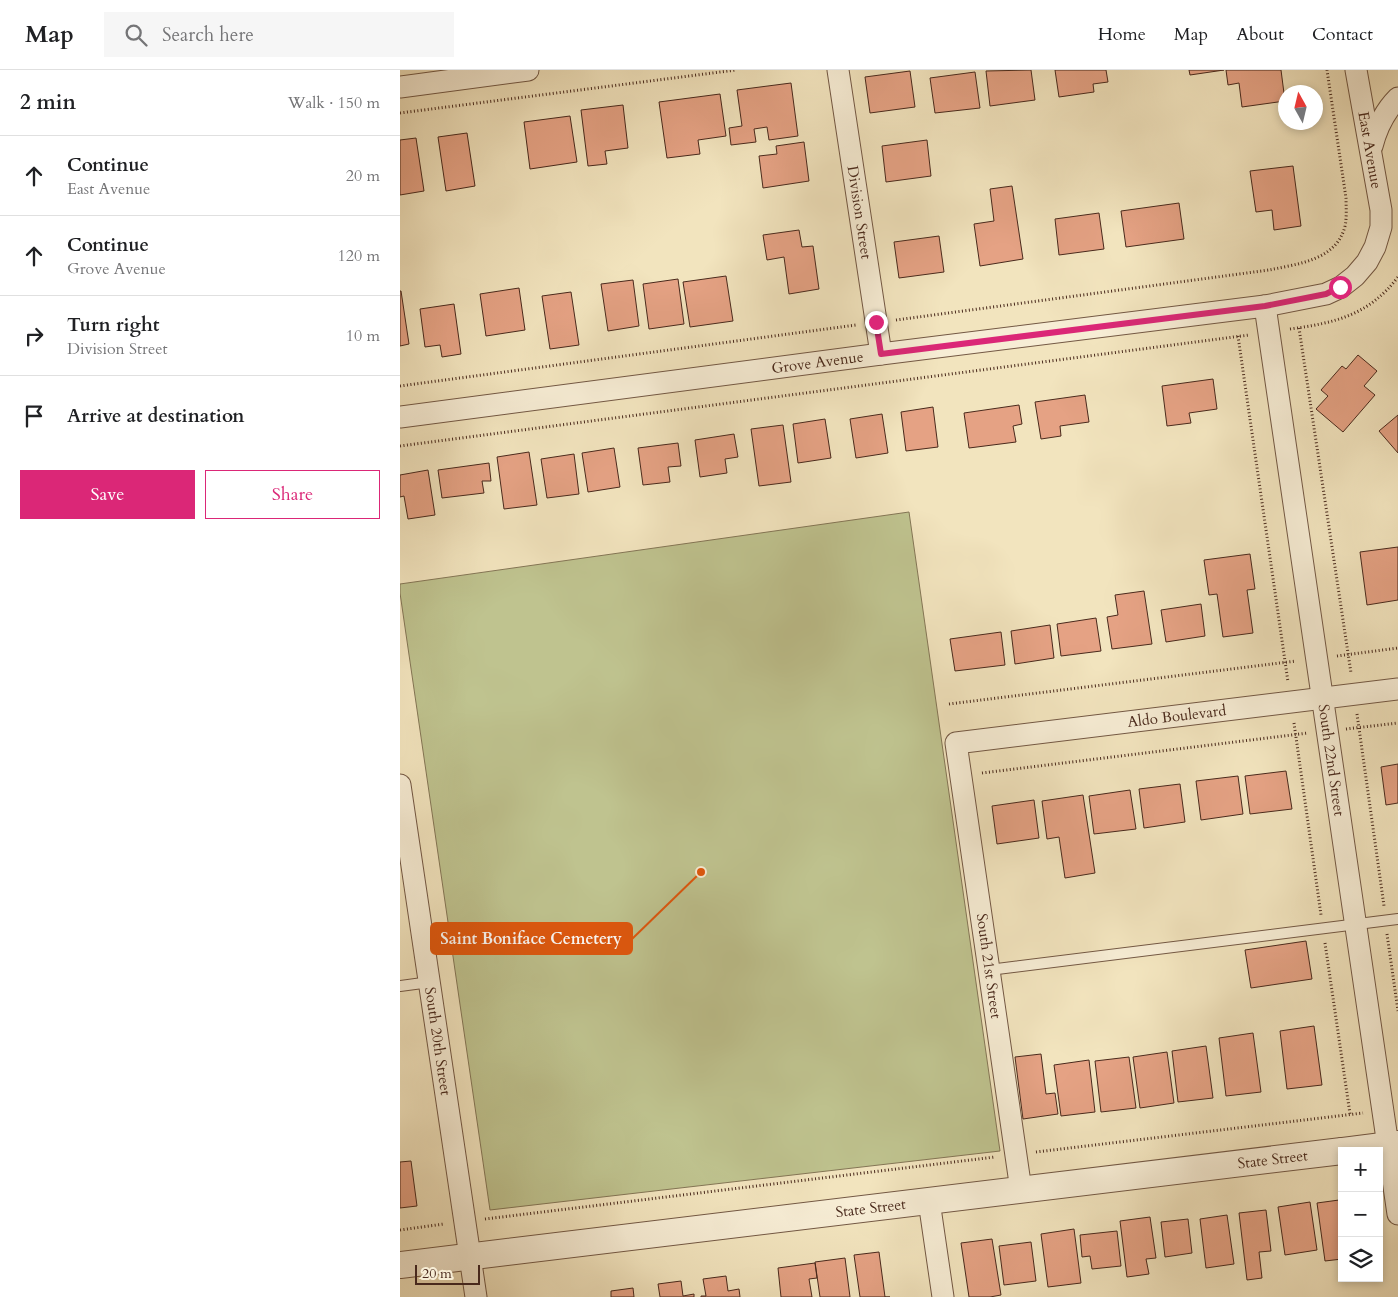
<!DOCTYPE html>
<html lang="en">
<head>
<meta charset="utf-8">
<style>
  :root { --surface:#fff; --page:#f6f6f6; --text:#202124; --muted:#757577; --line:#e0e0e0; --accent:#db2777 }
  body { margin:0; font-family:Cardo,serif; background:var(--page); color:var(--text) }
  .controls { position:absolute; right:15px; bottom:15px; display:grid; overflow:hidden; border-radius:0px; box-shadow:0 2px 8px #0003 }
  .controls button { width:45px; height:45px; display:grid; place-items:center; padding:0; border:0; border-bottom:1px solid var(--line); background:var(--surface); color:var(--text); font:25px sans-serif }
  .compass { position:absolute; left:878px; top:15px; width:45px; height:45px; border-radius:50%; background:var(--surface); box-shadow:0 2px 8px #0003; rotate:352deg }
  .scale { position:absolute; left:15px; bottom:12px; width:65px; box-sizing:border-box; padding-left:5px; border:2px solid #49291c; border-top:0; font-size:14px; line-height:18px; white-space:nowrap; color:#49291c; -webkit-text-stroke:4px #f7edd5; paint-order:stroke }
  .stop { position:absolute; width:15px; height:15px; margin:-11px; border:4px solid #db2777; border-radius:50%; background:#fff }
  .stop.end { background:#db2777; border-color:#fff; box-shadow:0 1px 5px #0008 }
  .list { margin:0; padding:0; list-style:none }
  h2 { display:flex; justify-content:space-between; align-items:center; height:65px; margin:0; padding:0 20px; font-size:21px }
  h2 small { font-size:16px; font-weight:400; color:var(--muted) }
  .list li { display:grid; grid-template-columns:32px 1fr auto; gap:15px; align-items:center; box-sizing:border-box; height:80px; padding:0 20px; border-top:1px solid var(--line) }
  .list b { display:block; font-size:19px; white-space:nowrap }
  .list p { margin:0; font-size:16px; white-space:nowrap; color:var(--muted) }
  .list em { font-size:16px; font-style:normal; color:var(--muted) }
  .actions { display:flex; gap:10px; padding:15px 20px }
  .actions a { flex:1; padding:11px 0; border:1px solid var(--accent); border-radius:0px; text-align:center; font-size:18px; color:var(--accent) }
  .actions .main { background:var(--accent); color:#fff }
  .icon { flex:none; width:28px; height:28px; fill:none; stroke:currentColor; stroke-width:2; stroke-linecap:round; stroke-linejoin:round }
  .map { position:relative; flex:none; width:998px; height:1227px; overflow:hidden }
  header { display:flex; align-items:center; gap:30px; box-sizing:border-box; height:70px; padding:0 25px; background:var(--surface); border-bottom:1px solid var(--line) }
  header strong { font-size:24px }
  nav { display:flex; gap:28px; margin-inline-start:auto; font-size:18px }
  .search { width:350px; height:45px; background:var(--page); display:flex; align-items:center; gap:12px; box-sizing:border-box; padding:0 18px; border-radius:0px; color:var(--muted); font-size:19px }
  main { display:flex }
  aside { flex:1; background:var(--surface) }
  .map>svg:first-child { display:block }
</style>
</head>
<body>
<header>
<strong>Map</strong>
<div class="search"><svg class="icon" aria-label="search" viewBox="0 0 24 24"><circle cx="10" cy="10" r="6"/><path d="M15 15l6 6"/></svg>Search here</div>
<nav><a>Home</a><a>Map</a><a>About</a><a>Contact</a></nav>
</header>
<main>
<aside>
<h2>2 min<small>Walk · 150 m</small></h2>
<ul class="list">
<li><svg class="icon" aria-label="ahead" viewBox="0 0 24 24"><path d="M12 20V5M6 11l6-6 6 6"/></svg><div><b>Continue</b><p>East Avenue</p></div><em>20 m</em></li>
<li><svg class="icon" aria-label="ahead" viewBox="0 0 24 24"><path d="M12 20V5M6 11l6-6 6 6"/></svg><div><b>Continue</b><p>Grove Avenue</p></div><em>120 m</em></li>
<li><svg class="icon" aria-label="right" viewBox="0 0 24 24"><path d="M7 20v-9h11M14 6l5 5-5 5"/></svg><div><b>Turn right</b><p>Division Street</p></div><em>10 m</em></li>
<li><svg class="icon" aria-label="arrive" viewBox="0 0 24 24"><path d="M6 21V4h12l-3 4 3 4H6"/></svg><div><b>Arrive at destination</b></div></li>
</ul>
<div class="actions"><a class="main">Save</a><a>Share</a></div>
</aside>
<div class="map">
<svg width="998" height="1227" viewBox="0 0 998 1227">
  <rect width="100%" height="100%" fill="#f2e4be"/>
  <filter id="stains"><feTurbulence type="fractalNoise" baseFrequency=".004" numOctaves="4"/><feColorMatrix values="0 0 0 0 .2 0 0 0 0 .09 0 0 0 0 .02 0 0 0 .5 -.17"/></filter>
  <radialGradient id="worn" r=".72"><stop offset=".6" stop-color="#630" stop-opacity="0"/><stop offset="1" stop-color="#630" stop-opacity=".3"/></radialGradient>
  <path fill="#bfc38f" stroke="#847656" d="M 509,442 L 600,1081 L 90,1140 L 0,523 L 0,514 Z"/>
  <path fill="#e5a284" stroke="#49291c" d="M 631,0 L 635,30 L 590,36 L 586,1 Z
    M 655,0 L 706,0 L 708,12 L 693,14 L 694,22 L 659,27 Z
    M 789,0 L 824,0 L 790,5 Z
    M 826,0 L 881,0 L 885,31 L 842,37 L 839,13 L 828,15 Z
    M 510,1 L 515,37 L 470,43 L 465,7 Z
    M 575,2 L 580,38 L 535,43 L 530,8 Z
    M 391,13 L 398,66 L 369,70 L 367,57 L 354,59 L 356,72 L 331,75 L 329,58 L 342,56 L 337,20 Z
    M 320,24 L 326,66 L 298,70 L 300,84 L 267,88 L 259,32 Z
    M 223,35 L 228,78 L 205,81 L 207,94 L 188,96 L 181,40 Z
    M 170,46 L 177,92 L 130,99 L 124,52 Z
    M 67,63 L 75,116 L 46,121 L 38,67 Z
    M 16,68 L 24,121 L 0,125 L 0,70 Z
    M 527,70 L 531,106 L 486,112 L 482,76 Z
    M 404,72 L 409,111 L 363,118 L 359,86 L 377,84 L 376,76 Z
    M 893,96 L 901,156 L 874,160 L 872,140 L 856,142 L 850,101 Z
    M 612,116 L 623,189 L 580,196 L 574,154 L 594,151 L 590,119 Z
    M 779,133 L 784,169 L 726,177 L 721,141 Z
    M 699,143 L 704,179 L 659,185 L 655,149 Z
    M 399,160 L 402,177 L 413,176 L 419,219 L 389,224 L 384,187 L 367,190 L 363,165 Z
    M 539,166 L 544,202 L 499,208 L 494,172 Z
    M 326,206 L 333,251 L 290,257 L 283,212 Z
    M 278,209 L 284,254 L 249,259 L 243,214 Z
    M 233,210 L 239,256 L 208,261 L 201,214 Z
    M 119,218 L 125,260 L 86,266 L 80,224 Z
    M 0,221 L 1,221 L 9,274 L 0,276 Z
    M 171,222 L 179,275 L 150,279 L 142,226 Z
    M 54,234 L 61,284 L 42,287 L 40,275 L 25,277 L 20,239 Z
    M 958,285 L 977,301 L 964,316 L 975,325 L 943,362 L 916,339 L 928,326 L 921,320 L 942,296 L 946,299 Z
    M 813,309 L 817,339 L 789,343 L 791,353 L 767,356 L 762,316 Z
    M 685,325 L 689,352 L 660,356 L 661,366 L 641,369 L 635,332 Z
    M 619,335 L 622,354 L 613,356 L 616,372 L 569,378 L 564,343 Z
    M 533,337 L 538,377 L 506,381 L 501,342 Z
    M 482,344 L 488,383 L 456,388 L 450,349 Z
    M 998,345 L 998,383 L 979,361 Z
    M 425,349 L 431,388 L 398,393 L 393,354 Z
    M 383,355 L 391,412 L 359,416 L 351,359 Z
    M 334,364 L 338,387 L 325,389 L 327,403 L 300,407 L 295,370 Z
    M 278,373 L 281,396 L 268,397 L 270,412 L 243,415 L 238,378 Z
    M 214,378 L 220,417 L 188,422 L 182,383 Z
    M 129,382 L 137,435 L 104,439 L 97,387 Z
    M 174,384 L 179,424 L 147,428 L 141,389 Z
    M 89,393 L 91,411 L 82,411 L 84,423 L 42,428 L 38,400 Z
    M 28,400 L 35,445 L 8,449 L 4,426 L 0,427 L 0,405 Z
    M 998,477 L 998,530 L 967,535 L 960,482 Z
    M 850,484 L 855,519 L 847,520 L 853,563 L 823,567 L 817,524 L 809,525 L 804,490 Z
    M 744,521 L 752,574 L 712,579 L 707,547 L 718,545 L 715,525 Z
    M 801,534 L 805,566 L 766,572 L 761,540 Z
    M 696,548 L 701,581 L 661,586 L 657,554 Z
    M 650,555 L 654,588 L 615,594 L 611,561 Z
    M 601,562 L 605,595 L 555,601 L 550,569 Z
    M 998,694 L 998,733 L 986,735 L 981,697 Z
    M 886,701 L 892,739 L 850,744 L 845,706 Z
    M 838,706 L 843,744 L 801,750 L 796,711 Z
    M 780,714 L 785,752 L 744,758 L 739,719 Z
    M 730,720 L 736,759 L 694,764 L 689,726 Z
    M 683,725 L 695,803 L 665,808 L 659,767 L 647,769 L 642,731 Z
    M 634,730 L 639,768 L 597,774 L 592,736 Z
    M 906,871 L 912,909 L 851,918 L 845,880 Z
    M 914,956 L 922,1015 L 887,1019 L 880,961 Z
    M 853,963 L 861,1022 L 826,1026 L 819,968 Z
    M 806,976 L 813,1028 L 778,1032 L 772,981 Z
    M 767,982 L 774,1033 L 740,1038 L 733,987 Z
    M 641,984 L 646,1024 L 655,1023 L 658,1044 L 623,1049 L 615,987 Z
    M 729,987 L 736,1038 L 701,1042 L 695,991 Z
    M 689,990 L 695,1042 L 661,1046 L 654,995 Z
    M 11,1091 L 17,1136 L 0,1138 L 0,1092 Z
    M 939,1130 L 942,1151 L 942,1189 L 925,1191 L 917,1133 Z
    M 910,1132 L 917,1180 L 885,1185 L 878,1137 Z
    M 866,1140 L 871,1181 L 859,1182 L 862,1208 L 847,1210 L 839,1143 Z
    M 827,1145 L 834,1194 L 806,1198 L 800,1149 Z
    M 750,1147 L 756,1188 L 746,1189 L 749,1204 L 727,1207 L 720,1151 Z
    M 788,1149 L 792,1183 L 765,1187 L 761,1152 Z
    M 674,1159 L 681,1213 L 648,1217 L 641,1164 Z
    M 717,1161 L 721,1196 L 692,1199 L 690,1186 L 682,1187 L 680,1165 Z
    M 592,1169 L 601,1225 L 590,1227 L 569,1227 L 561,1173 Z
    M 631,1172 L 636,1211 L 604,1215 L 599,1176 Z
    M 479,1182 L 485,1227 L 490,1227 L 460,1227 L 454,1185 Z
    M 445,1188 L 450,1227 L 420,1227 L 415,1192 Z
    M 415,1193 L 417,1208 L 409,1209 L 412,1227 L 381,1227 L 378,1198 Z
    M 326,1206 L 328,1221 L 339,1219 L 340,1227 L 301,1227 L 301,1226 L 306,1226 L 303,1209 Z
    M 281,1211 L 283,1226 L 294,1224 L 294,1227 L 260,1227 L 258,1214 Z
    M 233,1218 L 234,1227 L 211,1227 L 211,1221 Z"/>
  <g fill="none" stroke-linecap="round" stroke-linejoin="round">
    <g stroke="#735844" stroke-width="12">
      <path id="service" d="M 589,900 L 998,849
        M 0,916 L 30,912"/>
    </g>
    <g stroke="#735844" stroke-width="23">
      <g id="minor">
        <path id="s1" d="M 438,0 L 481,284"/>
        <path d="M 0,17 L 128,0"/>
        <path d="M 972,76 C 977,57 984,42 998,28"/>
        <path id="s2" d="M 865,236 L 998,1144"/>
        <path id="s3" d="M 0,347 L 481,284 L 865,236 L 926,224 L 941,217 L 955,206 L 967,192 L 975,177 L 981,157 L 981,140 L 956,0"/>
        <path id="s4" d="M 0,715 L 76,1227"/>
        <path id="s5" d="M 621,1120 L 556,673 L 998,619"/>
        <path d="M 529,1131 L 543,1227"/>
      </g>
    </g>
    <g stroke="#735844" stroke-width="28">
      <g id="tertiary">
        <path d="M 943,1081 L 998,1074"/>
        <path id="s6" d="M 0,1195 L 942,1081"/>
      </g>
    </g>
    <path stroke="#49291c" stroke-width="3" stroke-dasharray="1 2.5" stroke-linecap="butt" d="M 0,43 L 336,0
      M 496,250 L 869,200 C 898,194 937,190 945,156 C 947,147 946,137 946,128 L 927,0
      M 899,258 L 951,603
      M 890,259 C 935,253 969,245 998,207
      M 838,266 L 888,612
      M 0,316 L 456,255
      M 0,376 L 849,265
      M 937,586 L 998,578
      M 549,634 L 896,591
      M 957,644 L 984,836
      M 894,653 L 921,845
      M 946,659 L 998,653
      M 582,703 L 908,663
      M 987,864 L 998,941
      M 925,873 L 950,1044
      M 636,1082 L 963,1043
      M 85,1149 L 595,1087
      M 0,1160 L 44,1154"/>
    <use href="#service" stroke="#f7edd5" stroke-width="10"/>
    <use href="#minor" stroke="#f7edd5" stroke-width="21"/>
    <use href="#tertiary" stroke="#f7edd5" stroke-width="26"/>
  </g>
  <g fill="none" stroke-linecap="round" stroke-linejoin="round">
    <path stroke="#db2777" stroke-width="6" d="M 476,252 L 481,284 L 865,236 L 926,224 L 940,217"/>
  </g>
  <g text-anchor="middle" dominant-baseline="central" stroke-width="4" stroke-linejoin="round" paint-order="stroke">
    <g font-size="15" fill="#49291c" stroke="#f7edd5">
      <text transform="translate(970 80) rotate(80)">East Avenue</text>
      <text stroke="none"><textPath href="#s1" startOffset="144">Division Street</textPath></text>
      <text stroke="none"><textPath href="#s3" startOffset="421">Grove Avenue</textPath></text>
      <text stroke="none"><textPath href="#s5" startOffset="674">Aldo Boulevard</textPath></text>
      <text stroke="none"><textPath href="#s2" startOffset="459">South 22nd Street</textPath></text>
      <text transform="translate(589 896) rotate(82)">South 21st Street</text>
      <text stroke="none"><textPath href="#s4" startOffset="259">South 20th Street</textPath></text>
      <text stroke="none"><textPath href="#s6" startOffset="879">State Street</textPath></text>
      <text stroke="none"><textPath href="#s6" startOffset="474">State Street</textPath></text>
    </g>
  </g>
  <path fill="none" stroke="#e0570d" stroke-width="2" d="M301 802L232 869"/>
  <circle fill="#e0570d" stroke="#f7edd5" stroke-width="2" cx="301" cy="802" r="5"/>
  <rect fill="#e0570d" stroke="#e0570d" stroke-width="2" x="31" y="853" width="201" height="31" rx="5"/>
  <g font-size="16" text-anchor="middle" font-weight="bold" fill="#fff">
    <text x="131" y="874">Saint Boniface Cemetery</text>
  </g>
  <rect width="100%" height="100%" filter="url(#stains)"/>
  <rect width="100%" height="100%" fill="url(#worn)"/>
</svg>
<div class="controls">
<button>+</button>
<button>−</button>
<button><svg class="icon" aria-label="layers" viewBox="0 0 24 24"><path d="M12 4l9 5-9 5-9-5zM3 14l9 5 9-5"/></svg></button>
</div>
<svg class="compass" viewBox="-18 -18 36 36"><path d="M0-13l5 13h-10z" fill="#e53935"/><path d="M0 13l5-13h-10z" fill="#757577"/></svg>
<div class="scale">20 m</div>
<div class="stop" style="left:940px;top:217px"></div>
<div class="stop end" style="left:476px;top:252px"></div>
</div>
</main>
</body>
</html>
